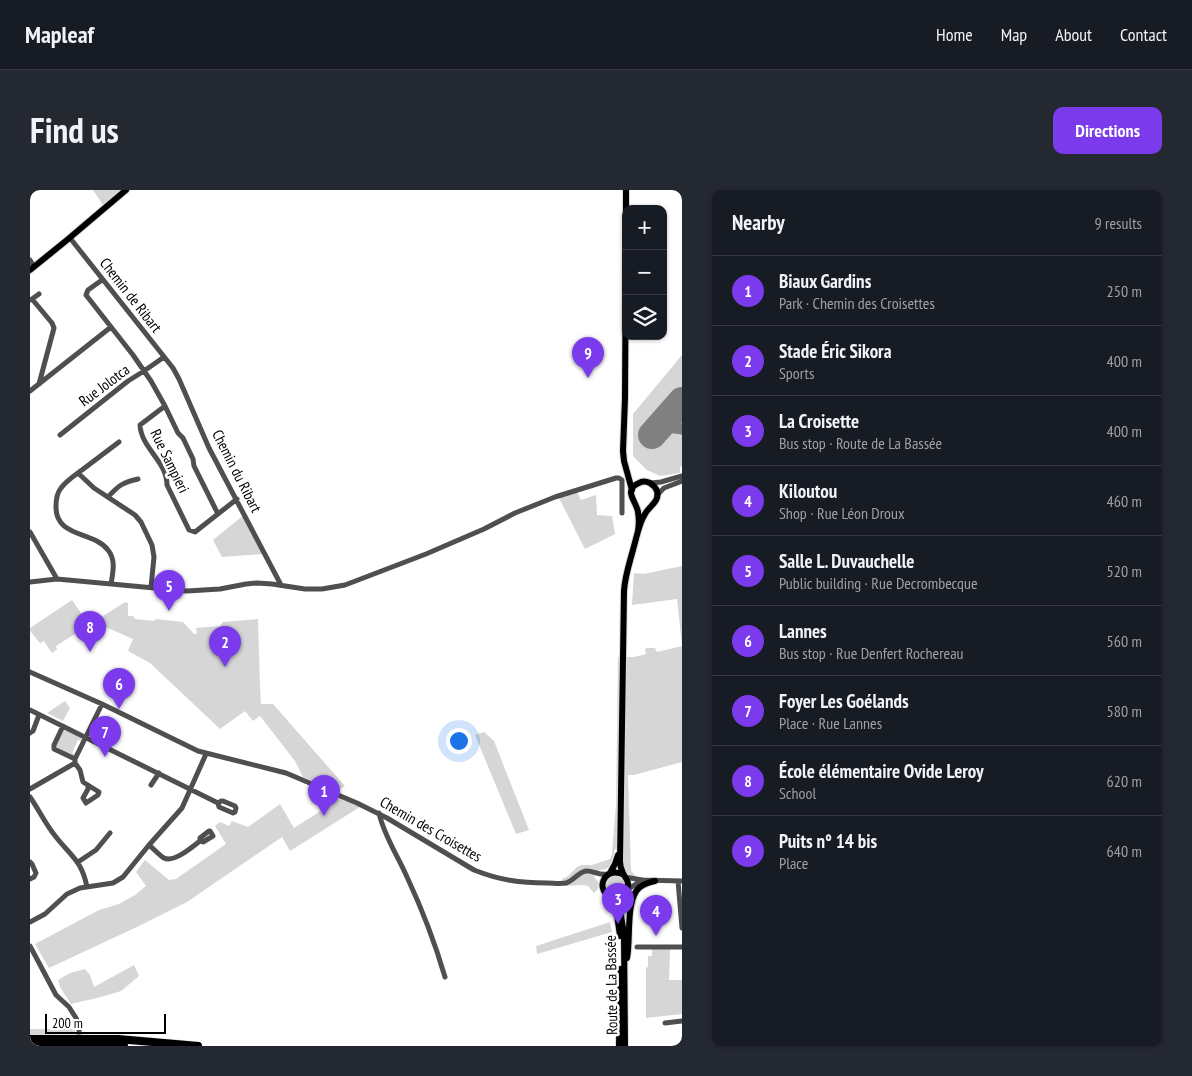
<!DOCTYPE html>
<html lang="en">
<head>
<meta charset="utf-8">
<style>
  :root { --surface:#171b24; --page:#242831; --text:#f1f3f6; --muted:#9ea1a6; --line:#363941; --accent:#7c3aed }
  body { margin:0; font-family:"PT Sans Narrow",sans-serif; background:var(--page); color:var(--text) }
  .controls { position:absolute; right:15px; top:15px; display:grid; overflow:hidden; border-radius:10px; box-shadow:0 1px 4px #0004 }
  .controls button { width:45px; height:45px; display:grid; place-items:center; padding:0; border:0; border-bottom:1px solid var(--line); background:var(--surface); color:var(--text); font:25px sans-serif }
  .scale { position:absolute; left:15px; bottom:12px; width:121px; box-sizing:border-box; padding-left:5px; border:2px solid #000; border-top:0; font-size:14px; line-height:18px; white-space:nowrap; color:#000; -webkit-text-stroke:4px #fff; paint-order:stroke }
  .you { position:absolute; left:428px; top:550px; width:18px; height:18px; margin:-12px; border:4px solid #fff; border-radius:50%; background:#1a73e8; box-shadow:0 0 0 8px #1a73e833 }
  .badge { display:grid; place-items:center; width:32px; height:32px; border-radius:50%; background:var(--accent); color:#fff; font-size:16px; font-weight:700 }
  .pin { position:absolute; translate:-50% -41px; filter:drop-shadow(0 1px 2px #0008) }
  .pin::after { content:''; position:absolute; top:26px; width:18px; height:15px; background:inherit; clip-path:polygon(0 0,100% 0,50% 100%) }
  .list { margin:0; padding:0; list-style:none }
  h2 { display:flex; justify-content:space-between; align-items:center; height:65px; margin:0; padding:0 20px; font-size:21px }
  h2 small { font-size:16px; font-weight:400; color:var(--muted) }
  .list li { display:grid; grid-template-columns:32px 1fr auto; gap:15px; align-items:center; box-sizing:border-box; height:70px; padding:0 20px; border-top:1px solid var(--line) }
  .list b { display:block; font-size:19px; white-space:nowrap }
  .list p { margin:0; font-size:16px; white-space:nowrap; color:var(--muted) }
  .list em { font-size:16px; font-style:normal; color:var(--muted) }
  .icon { flex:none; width:28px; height:28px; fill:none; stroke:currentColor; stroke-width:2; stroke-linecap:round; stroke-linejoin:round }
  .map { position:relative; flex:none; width:652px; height:856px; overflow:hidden; border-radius:10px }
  header { display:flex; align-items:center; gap:30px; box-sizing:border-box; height:70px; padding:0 25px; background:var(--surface); border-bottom:1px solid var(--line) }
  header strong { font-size:24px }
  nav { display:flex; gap:28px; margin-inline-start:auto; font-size:18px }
  .intro { display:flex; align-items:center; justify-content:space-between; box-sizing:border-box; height:120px; padding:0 30px }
  h1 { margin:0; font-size:35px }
  .button { padding:12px 22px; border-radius:10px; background:var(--accent); color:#fff; font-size:18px; font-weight:700 }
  main { display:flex; gap:30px; padding:0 30px }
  aside { flex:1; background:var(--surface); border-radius:10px; box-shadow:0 1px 4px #0004 }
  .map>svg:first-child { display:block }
</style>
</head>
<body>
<header>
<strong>Mapleaf</strong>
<nav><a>Home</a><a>Map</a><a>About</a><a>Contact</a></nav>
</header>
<div class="intro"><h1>Find us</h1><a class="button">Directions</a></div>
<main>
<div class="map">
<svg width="652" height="856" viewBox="0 0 652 856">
  <rect width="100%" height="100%" fill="#fff"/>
  <path fill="#d6d6d6" d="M 63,0 L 91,0 L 73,15 Z
    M 652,165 L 652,276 L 650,277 L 650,283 L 630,286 L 617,280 L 603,266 L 603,224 Z
    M 547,302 L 551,310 L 566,305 L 567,325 L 582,326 L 585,344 L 555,359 L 529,308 Z
    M 215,324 L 234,364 L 192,367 L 183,350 Z
    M 652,376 L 652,456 L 647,409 L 602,415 L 604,383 L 614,384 Z
    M 42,410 L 59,435 L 26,456 L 27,459 L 22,463 L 14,451 L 10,453 L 0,441 L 0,438 Z
    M 95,412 L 98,413 L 98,426 L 103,426 L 105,429 L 124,431 L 126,429 L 153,432 L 164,444 L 167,444 L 166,438 L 190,436 L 193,432 L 228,429 L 230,497 L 231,514 L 243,514 L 315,596 L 306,601 L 273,587 L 265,571 L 230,526 L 223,531 L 215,521 L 190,539 L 120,473 L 98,461 L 103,449 L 64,432 Z
    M 652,456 L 652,572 L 604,585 L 598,585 L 601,681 L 606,686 C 605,686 599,685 598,684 C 591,679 593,667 593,659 L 585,659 C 582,670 583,680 569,680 L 564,687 L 569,693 L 568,699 L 564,703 L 558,696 L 552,695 L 535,696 L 532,689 L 538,686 L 547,677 L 552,675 L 562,675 L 580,669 L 582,664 L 586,614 L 588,467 L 604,467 L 616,464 L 615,460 L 616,458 L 625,458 L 627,462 Z
    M 35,511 L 40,518 L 33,531 L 17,523 Z
    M 36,540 L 51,547 L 52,550 L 52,551 L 48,550 L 42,563 L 46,564 L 42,566 L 27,558 L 26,555 L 33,541 Z
    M 454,542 L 464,551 L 499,640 L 486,644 L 445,545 Z
    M 312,606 L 333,615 L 260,661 L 252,647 L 157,712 L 111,735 L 19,778 L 5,754 L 69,720 L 89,714 L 105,705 L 116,696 L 106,682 L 115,670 L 139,690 L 146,689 L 196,654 L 185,636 L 190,632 L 199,636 L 202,631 L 218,637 L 250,614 L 264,638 L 308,610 Z
    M575 695a10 10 0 1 1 20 0a10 10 0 1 1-20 0Z
    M 580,732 L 582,742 L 507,764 L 506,756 Z
    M 622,759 L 640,759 L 639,790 L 652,790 L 652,824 L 616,828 L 616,778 L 618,777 L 618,766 L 622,766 Z
    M 104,775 L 109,786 L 91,801 L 71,807 L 41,814 L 30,797 L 28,790 L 40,783 L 55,779 L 60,785 L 64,797 Z
    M 0,839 L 45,839 L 45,844 L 0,845 Z"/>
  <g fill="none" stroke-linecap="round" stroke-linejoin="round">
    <path stroke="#808080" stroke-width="11" d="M 630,236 L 652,239"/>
    <path stroke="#808080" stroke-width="28" d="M 622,245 L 652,211"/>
    <g stroke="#dbdbdb" stroke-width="8">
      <path id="major" d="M 596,19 L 596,0
        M 596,39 L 595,208 L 593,261 L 594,271 L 602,300
        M 0,80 L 37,50 L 96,0
        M 580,683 L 585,674 L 588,665
        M 580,707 L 586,717 L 590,746
        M 584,708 C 562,702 575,674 594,685
        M 597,768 C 601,750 595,708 610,697 C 614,694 620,692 625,691
        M 589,856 L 590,779
        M 595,856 L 594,745 C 593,734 589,723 591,712 C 592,705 599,701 598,694 C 598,689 594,687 593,683 C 591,679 590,675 590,671 L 594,401 C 595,385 600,372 604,356 C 607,346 609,333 615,324 C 619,316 630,312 627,301 C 626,298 623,295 620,293 C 616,291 612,291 609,293 C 592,300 607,312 608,322 C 609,328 609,335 608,341"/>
    </g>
    <g stroke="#dbdbdb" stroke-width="9">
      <path id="highway" d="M 0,849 L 43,849
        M 53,849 L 88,849 L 168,856
        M 0,855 L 43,855
        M 53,855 L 94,856"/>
    </g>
    <path stroke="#4f4f4f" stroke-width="5" d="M 40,48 L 143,178 L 149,189 L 179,258 L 251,395
      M 0,70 L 4,77
      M 72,90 L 58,100 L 56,105 L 103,165 L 121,191 L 135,216 L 148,243 L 153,248 L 163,269 L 164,276 L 188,324
      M 2,109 L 9,104
      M 0,110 L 2,109 L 22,133 L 24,138 L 9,194
      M 0,201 L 81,137
      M 135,216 L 110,235 C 111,258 137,271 137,295 L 159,340 L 165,342 L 207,309
      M 30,245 L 98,191 L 114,181 L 134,167
      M 48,283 L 64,298 L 105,325 L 111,332 L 122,355 L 124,367 L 121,397
      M 621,293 L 631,292 L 652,286
      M 627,305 L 634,298 L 652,291
      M 78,307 C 88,296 93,292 108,289
      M 0,342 L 27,389
      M 0,392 L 27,389 L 157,401 L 190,399 L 216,394 L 227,393 L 242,394 L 275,399 L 292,399 L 315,395 L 396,364 L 454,339 L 485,323 L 525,307 L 586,288 L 589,288 L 592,290 L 592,323
      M 81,394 C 83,382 86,370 78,360 C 64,341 25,348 26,316 C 26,309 27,303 31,298 C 36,291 45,285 52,280 C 64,271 77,261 89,252
      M 0,482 L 72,514 L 168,561 L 256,583 L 327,613 L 357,628 L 444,680 C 469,690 490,693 517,693 C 523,693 530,694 536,693 C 544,691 548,682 556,681 C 563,680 569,686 578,684
      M 0,520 L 188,613 L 189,617 L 203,623 L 205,622 L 206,618 L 205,616 L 193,611 L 191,611 L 188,613
      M 33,536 L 24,555 L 24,559 L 45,569
      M 0,543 L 3,541 L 9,525
      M 45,573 L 50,580 L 53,592 L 69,602 L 68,605 L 56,613 L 53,608 L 58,599 L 58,596
      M 121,595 L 129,583
      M 0,599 L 45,573 L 45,569 L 72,514
      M 0,607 C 9,620 16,635 26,647 C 41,666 52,671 57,697
      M 349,623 C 354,646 368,666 377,687 C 392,719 405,753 415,787
      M 119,655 C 124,659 129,665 134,668 C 144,673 162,657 170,651 L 173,652 L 183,646 L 180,641 L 179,641 L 170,648 L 170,651
      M 0,672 L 2,674 L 6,683 L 4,687 L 0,689
      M 48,672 L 66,660 L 80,643
      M 595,687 L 612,690 L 652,691
      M 648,691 L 652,738
      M 597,700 L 612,690
      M 0,732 L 15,724 L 37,704 L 50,698 L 83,693 L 93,687 L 119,655 L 152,618 L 176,564
      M 0,756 L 26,805 L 39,817 L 46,828 L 49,836 L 49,851
      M 607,757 L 652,757
      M 635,833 L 652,831"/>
    <use href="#major" stroke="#000" stroke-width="6"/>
    <use href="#highway" stroke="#000" stroke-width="8"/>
    <g stroke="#dbdbdb" stroke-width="9" stroke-linecap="butt">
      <path id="highway-bridge" d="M 43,849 L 53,849
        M 43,855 L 53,855"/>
    </g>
    <use href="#highway-bridge" stroke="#000" stroke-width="8"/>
  </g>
  <g text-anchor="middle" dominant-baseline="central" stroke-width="5" stroke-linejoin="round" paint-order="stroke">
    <g font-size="15" fill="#000" stroke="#fff">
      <text transform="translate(101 105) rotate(52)">Chemin de Ribart</text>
      <text transform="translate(74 195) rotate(-37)">Rue Jolotca</text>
      <text transform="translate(140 271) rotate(64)">Rue Sampieri</text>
      <text transform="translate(207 281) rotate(63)">Chemin du Ribart</text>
      <text transform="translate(401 639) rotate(30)">Chemin des Croisettes</text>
      <text transform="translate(581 795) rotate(-91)">Route de La Bassée</text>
    </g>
  </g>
</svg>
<div class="controls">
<button>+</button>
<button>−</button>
<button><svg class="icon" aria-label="layers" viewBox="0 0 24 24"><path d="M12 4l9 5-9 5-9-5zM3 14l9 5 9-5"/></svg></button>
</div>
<div class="scale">200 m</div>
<div class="you"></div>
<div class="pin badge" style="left:294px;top:626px">1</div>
<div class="pin badge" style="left:195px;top:477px">2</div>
<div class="pin badge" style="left:588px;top:734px">3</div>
<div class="pin badge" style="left:626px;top:746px">4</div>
<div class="pin badge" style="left:139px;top:421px">5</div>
<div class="pin badge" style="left:89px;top:519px">6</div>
<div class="pin badge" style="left:75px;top:567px">7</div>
<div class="pin badge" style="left:60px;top:462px">8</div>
<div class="pin badge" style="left:558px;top:188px">9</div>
</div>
<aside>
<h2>Nearby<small>9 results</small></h2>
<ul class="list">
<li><span class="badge">1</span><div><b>Biaux Gardins</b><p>Park · Chemin des Croisettes</p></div><em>250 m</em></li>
<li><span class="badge">2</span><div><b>Stade Éric Sikora</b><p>Sports</p></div><em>400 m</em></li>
<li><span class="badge">3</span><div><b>La Croisette</b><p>Bus stop · Route de La Bassée</p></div><em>400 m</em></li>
<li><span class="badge">4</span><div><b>Kiloutou</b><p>Shop · Rue Léon Droux</p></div><em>460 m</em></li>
<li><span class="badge">5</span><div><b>Salle L. Duvauchelle</b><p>Public building · Rue Decrombecque</p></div><em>520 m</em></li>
<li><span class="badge">6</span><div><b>Lannes</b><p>Bus stop · Rue Denfert Rochereau</p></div><em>560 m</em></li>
<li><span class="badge">7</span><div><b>Foyer Les Goélands</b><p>Place · Rue Lannes</p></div><em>580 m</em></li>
<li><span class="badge">8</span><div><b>École élémentaire Ovide Leroy</b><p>School</p></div><em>620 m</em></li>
<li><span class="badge">9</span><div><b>Puits n° 14 bis</b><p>Place</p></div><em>640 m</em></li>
</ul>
</aside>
</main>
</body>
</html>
